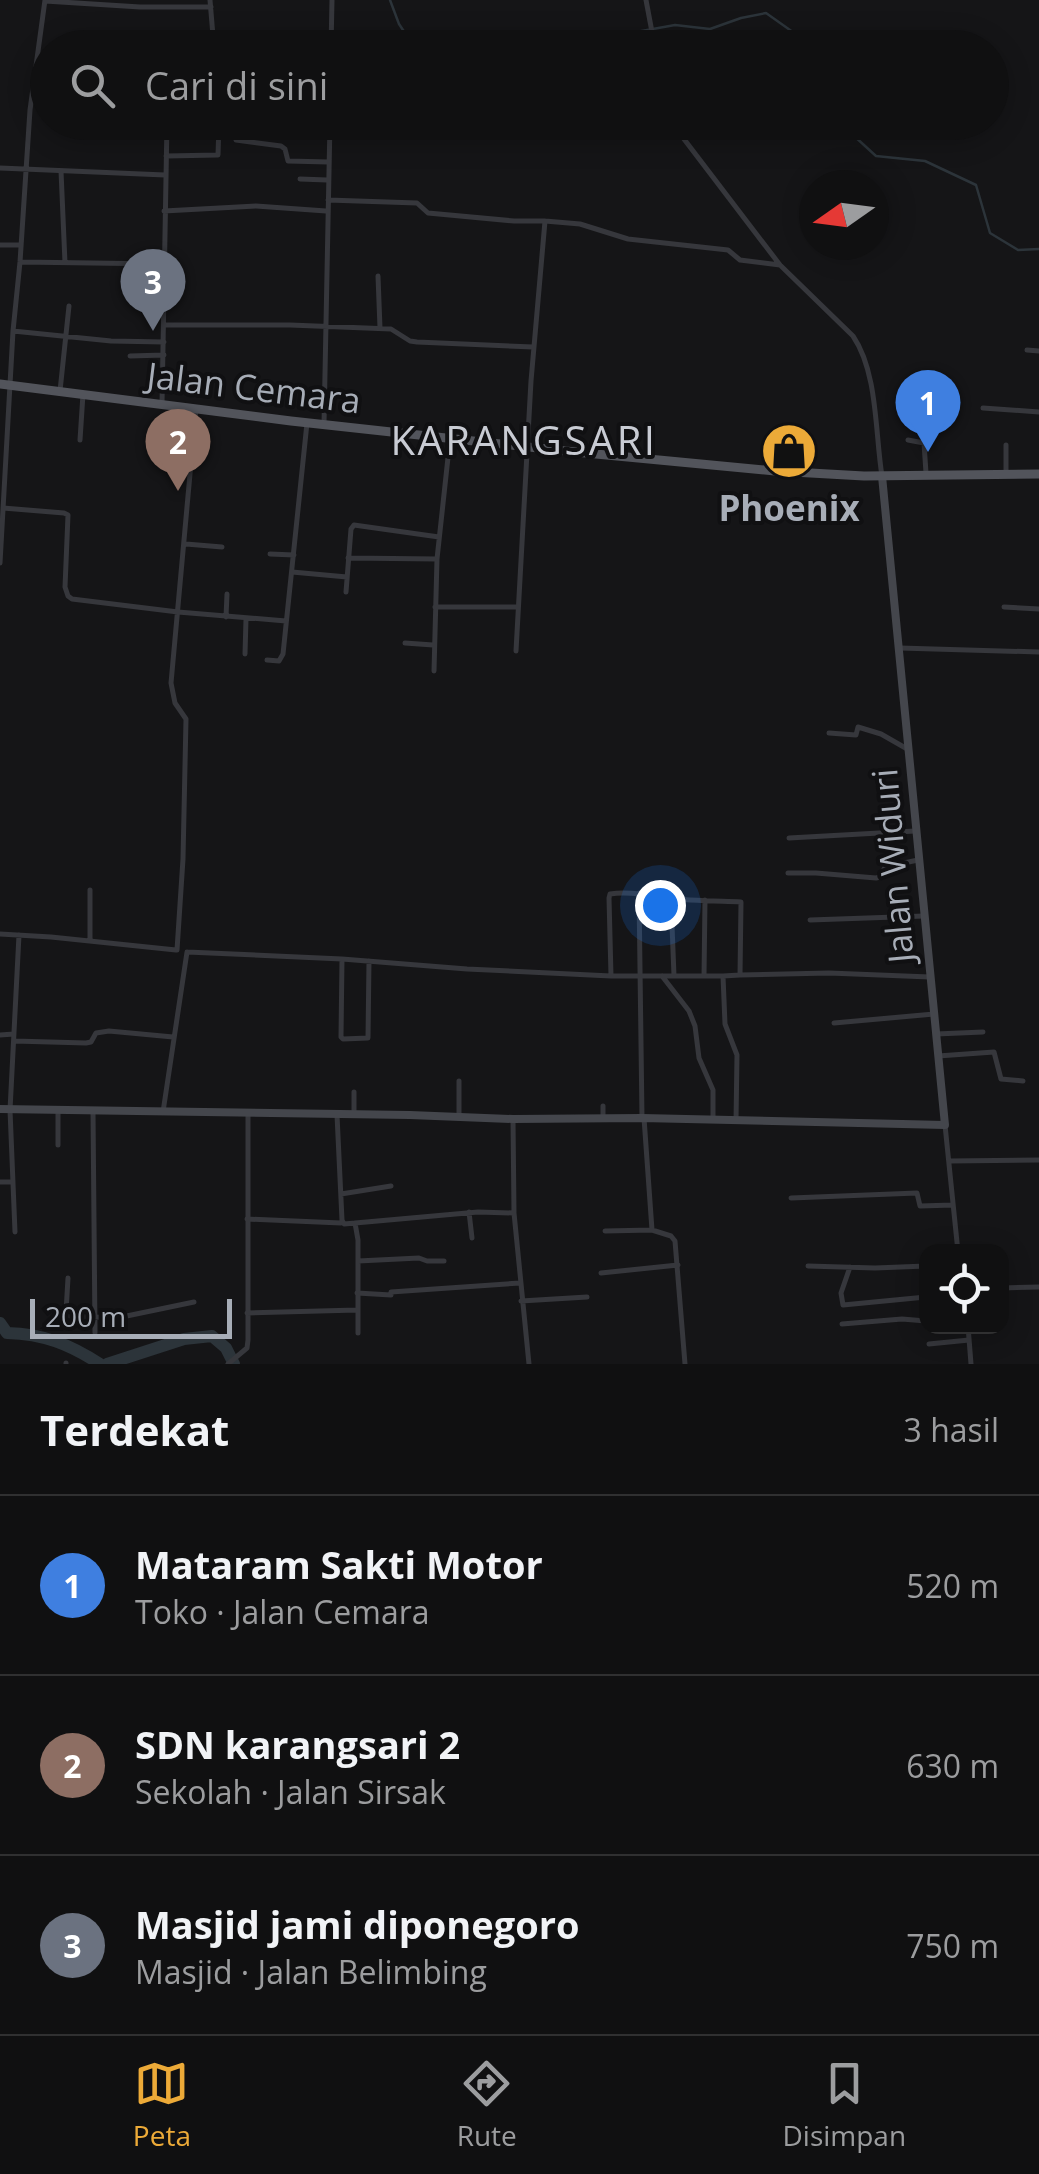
<!DOCTYPE html>
<html lang="id">
<head>
<meta charset="utf-8">
<style>
  :root { --surface:#101011; --page:#19191a; --text:#f1f3f6; --muted:#9c9d9f; --line:#303031; --accent:#ecaa38 }
  body { margin:0; font-family:"Open Sans",sans-serif; background:var(--page); color:var(--text) }
  .controls { position:absolute; right:30px; bottom:30px; display:grid; overflow:hidden; border-radius:20px; box-shadow:0 5px 25px #0003 }
  .controls button { width:90px; height:90px; display:grid; place-items:center; padding:0; border:0; border-bottom:2px solid var(--line); background:var(--surface); color:var(--text); font:50px sans-serif }
  .compass { position:absolute; left:799px; top:170px; width:90px; height:90px; border-radius:50%; background:var(--surface); box-shadow:0 5px 25px #0003; rotate:256deg }
  .scale { position:absolute; left:30px; bottom:25px; width:202px; box-sizing:border-box; padding-left:10px; border:5px solid #a7adb7; border-top:0; font-size:28px; line-height:35px; white-space:nowrap; color:#a7adb7; -webkit-text-stroke:8px #101012; paint-order:stroke }
  .you { position:absolute; left:660px; top:905px; width:35px; height:35px; margin:-25px; border:8px solid #fff; border-radius:50%; background:#1a73e8; box-shadow:0 0 0 15px #1a73e833 }
  .badge { display:grid; place-items:center; width:65px; height:65px; border-radius:50%; background:var(--accent); color:#fff; font-size:32px; font-weight:700 }
  .pin { position:absolute; translate:-50% -82px; filter:drop-shadow(0 2px 5px #0008) }
  .pin::after { content:''; position:absolute; top:52px; width:35px; height:30px; background:inherit; clip-path:polygon(0 0,100% 0,50% 100%) }
  .list { margin:0; padding:0; list-style:none }
  h2 { display:flex; justify-content:space-between; align-items:center; height:130px; margin:0; padding:0 40px; font-size:42px }
  h2 small { font-size:32px; font-weight:400; color:var(--muted) }
  .list li { display:grid; grid-template-columns:65px 1fr auto; gap:30px; align-items:center; box-sizing:border-box; height:180px; padding:0 40px; border-top:2px solid var(--line) }
  .list b { display:block; font-size:38px; white-space:nowrap }
  .list p { margin:0; font-size:32px; white-space:nowrap; color:var(--muted) }
  .list em { font-size:32px; font-style:normal; color:var(--muted) }
  .icon { flex:none; width:55px; height:55px; fill:none; stroke:currentColor; stroke-width:2; stroke-linecap:round; stroke-linejoin:round }
  .map { position:relative; flex:none; width:1039px; height:1364px; overflow:hidden }
  .search { position:absolute; background:var(--surface); box-shadow:0 5px 25px #0003; left:30px; right:30px; top:30px; height:110px; display:flex; align-items:center; gap:25px; box-sizing:border-box; padding:0 35px; border-radius:55px; color:var(--muted); font-size:38px }
  .sheet { height:670px; background:var(--surface) }
  nav { display:flex; justify-content:space-around; align-items:center; box-sizing:border-box; height:140px; border-top:2px solid var(--line); background:var(--surface); font-size:28px; color:var(--muted) }
  nav a { display:grid; justify-items:center; gap:5px }
  nav .on { color:var(--accent) }
  .map>svg:first-child { display:block }
</style>
</head>
<body>
<div class="map">
<svg width="1039" height="1364" viewBox="0 0 1039 1364">
  <rect width="100%" height="100%" fill="#151517"/>
  <g fill="none" stroke-linecap="round" stroke-linejoin="round">
    <path stroke="#2c343a" stroke-width="2.5" d="M 390,0 L 399,24 L 415,48
      M 547,48 L 675,25 L 710,29 L 741,18 L 766,13 L 790,30 L 809,48
      M 849,122 L 853,135 L 876,156 L 925,161 L 976,185 L 990,233 L 1018,250 L 1039,249"/>
    <path stroke="#2c343a" stroke-width="12" d="M 0,1323 L 7,1333 C 44,1334 69,1344 100,1364
      M 107,1364 L 184,1339 L 212,1336 L 226,1348 L 234,1364"/>
    <path stroke="#36373c" stroke-width="5" d="M 210,0 L 214,48
      M 646,0 L 655,48
      M 45,1 L 140,7 L 211,7
      M 331,48 L 332,0
      M 671,122 L 780,265 L 853,336 C 878,373 875,433 882,476
      M 218,134 L 235,134 L 236,140 L 281,146 L 285,149 L 288,161 L 328,162
      M 166,156 L 218,155 L 219,124 L 167,124
      M 0,168 L 165,175
      M 61,171 L 65,263
      M 300,179 L 327,180
      M 328,200 L 417,203 L 428,213 L 514,221 L 545,221 L 580,224 L 628,239 L 728,250 L 740,260 L 780,265
      M 164,211 L 256,206 L 326,211
      M 0,245 L 21,245
      M 20,262 L 164,264
      M 378,276 L 380,328
      M 164,325 L 290,325 L 391,329 L 410,341 L 417,342 L 533,347
      M 13,331 L 111,341 L 164,342
      M 1027,350 L 1039,351
      M 130,356 L 164,355
      M 60,391 L 69,306
      M 162,404 L 167,122
      M 983,408 L 1039,412
      M 324,424 L 330,122
      M 80,440 L 83,394
      M 908,440 L 924,443 L 926,473
      M 1006,472 L 1006,445
      M 3,508 L 64,513 L 68,515 L 65,587 L 68,596 L 72,599 L 178,612 L 286,621
      M 186,544 L 222,547
      M 270,554 L 294,555
      M 348,558 L 437,559
      M 0,563 L 13,331 L 20,262 L 30,110 L 45,0
      M 292,572 L 347,577
      M 346,592 L 351,529 L 354,525 L 439,537
      M 435,607 L 517,607
      M 1004,607 L 1039,609
      M 226,617 L 227,594
      M 405,643 L 433,645
      M 900,648 L 1039,652
      M 516,651 L 531,381 L 545,221
      M 245,654 L 246,619
      M 267,660 L 279,661 L 283,654 L 307,423
      M 434,671 L 437,559 L 450,439
      M 829,733 L 856,735 L 858,727 L 881,734 L 909,750
      M 789,838 L 915,831
      M 788,873 L 816,873 L 876,878 L 880,877 L 885,867 L 918,860
      M 90,890 L 90,941
      M 639,893 L 642,1118
      M 671,899 L 674,976
      M 810,920 L 924,916
      M 0,934 L 51,937 L 176,950
      M 177,950 L 183,859 L 186,719 L 175,703 L 171,683 L 196,408
      M 187,952 L 342,959 L 467,969 L 611,976 L 723,976 L 725,1024 L 737,1055 L 736,1121
      M 342,959 L 341,1037 L 343,1039 L 368,1038 L 369,961
      M 740,975 L 829,973 L 930,977
      M 611,976 L 609,898 L 610,894 C 630,891 648,896 667,898 C 692,901 717,901 741,902 L 740,975 L 723,976
      M 662,976 L 689,1011 L 695,1026 L 699,1058 L 713,1090 L 713,1118
      M 704,976 L 705,900
      M 834,1023 L 934,1014
      M 936,1034 L 983,1032
      M 0,1035 L 14,1034
      M 14,1041 L 86,1043 L 91,1042 L 96,1033 L 109,1031 L 173,1037
      M 938,1056 L 994,1052 L 1001,1079 L 1023,1081
      M 459,1081 L 459,1117
      M 58,1111 L 58,1145
      M 93,1111 L 95,1333
      M 163,1112 L 187,952
      M 337,1115 L 342,1220 L 344,1224 L 478,1212 L 514,1213
      M 354,1115 L 354,1092
      M 644,1118 L 652,1230 L 671,1236 L 675,1241 L 685,1364
      M 513,1119 L 514,1213 L 529,1364
      M 603,1119 L 603,1106
      M 945,1125 L 958,1252
      M 949,1161 L 1039,1160
      M 0,1182 L 13,1182
      M 341,1194 L 391,1186
      M 791,1198 L 917,1193 L 920,1206 L 953,1205
      M 469,1212 L 472,1238
      M 247,1219 L 341,1223
      M 355,1223 L 358,1240 L 358,1333
      M 605,1231 L 652,1230
      M 15,1232 L 10,1110 L 19,935
      M 358,1261 L 419,1258 L 427,1261 L 444,1261
      M 808,1266 L 875,1268 L 926,1266
      M 850,1267 L 841,1293 L 843,1305 L 926,1297
      M 601,1273 L 678,1265
      M 68,1278 L 66,1312 L 70,1316 L 117,1318 L 194,1302
      M 1002,1288 L 1039,1287
      M 357,1293 L 391,1295 L 391,1292 L 520,1283
      M 521,1301 L 587,1297
      M 247,1313 L 357,1310
      M 842,1324 L 902,1319 L 926,1321
      M 968,1326 L 971,1364
      M 929,1344 L 969,1340
      M 66,1364 L 66,1363
      M 228,1364 L 247,1348 L 248,1340 L 248,1113"/>
    <path stroke="#44464c" stroke-width="8" d="M 0,1109 L 410,1115 L 513,1119 L 642,1118 L 945,1125 L 882,476"/>
    <path stroke="#52545b" stroke-width="9" d="M 0,384 L 291,421 L 575,452 L 775,471 L 864,476 L 1039,474"/>
  </g>
  <defs>
    <g id="shop-disc" transform="scale(2.875)"><circle r="9.5" fill="#ecaa38" stroke="#101012"/><path d="M-5-2.5h2.3a2.7 3.5 0 0 1 5.4 0H5L5.5 6h-11ZM-1.5-2.5h3a1.5 2.3 0 0 0-3 0Z" fill="#111"/></g>
  </defs>
  <g fill-rule="evenodd">
    <use href="#shop-disc" x="789" y="451"/>
  </g>
  <g text-anchor="middle" dominant-baseline="central" stroke-width="8" stroke-linejoin="round" paint-order="stroke">
    <g font-size="35" fill="#a7adb7" stroke="#101012">
      <text transform="translate(254 387) rotate(7)">Jalan Cemara</text>
      <text transform="translate(892 866) rotate(-95)">Jalan Widuri</text>
    </g>
    <g font-size="35" font-weight="bold" fill="#a7adb7" stroke="#101012">
      <text x="789" y="507">Phoenix</text>
    </g>
    <g font-size="40" letter-spacing="2.5" fill="#c8cbd3" stroke="#101012">
      <text x="524" y="439">KARANGSARI</text>
    </g>
  </g>
</svg>
<div class="controls">
<button><svg class="icon" aria-label="locate" viewBox="0 0 24 24"><circle cx="12" cy="12" r="6"/><path d="M12 2v4M12 18v4M2 12h4M18 12h4"/></svg></button>
</div>
<svg class="compass" viewBox="-18 -18 36 36"><path d="M0-13l5 13h-10z" fill="#e53935"/><path d="M0 13l5-13h-10z" fill="#9c9d9f"/></svg>
<div class="scale">200 m</div>
<div class="you"></div>
<div class="pin badge" style="left:928px;top:452px;background:#3f7fe0">1</div>
<div class="pin badge" style="left:178px;top:491px;background:#8d6e63">2</div>
<div class="pin badge" style="left:153px;top:331px;background:#6b7280">3</div>
<div class="search"><svg class="icon" aria-label="search" viewBox="0 0 24 24"><circle cx="10" cy="10" r="6"/><path d="M15 15l6 6"/></svg>Cari di sini</div>
</div>
<section class="sheet">
<h2>Terdekat<small>3 hasil</small></h2>
<ul class="list">
<li><span class="badge" style="background:#3f7fe0">1</span><div><b>Mataram Sakti Motor</b><p>Toko · Jalan Cemara</p></div><em>520 m</em></li>
<li><span class="badge" style="background:#8d6e63">2</span><div><b>SDN karangsari 2</b><p>Sekolah · Jalan Sirsak</p></div><em>630 m</em></li>
<li><span class="badge" style="background:#6b7280">3</span><div><b>Masjid jami diponegoro</b><p>Masjid · Jalan Belimbing</p></div><em>750 m</em></li>
</ul>
</section>
<nav>
<a class="on"><svg class="icon" aria-label="map" viewBox="0 0 24 24"><path d="M3 6l6-2 6 2 6-2v14l-6 2-6-2-6 2zM9 4v14M15 6v14"/></svg>Peta</a>
<a><svg class="icon" aria-label="directions" viewBox="0 0 24 24"><path d="M12 3l9 9-9 9-9-9zM9 14v-3h6M13 9l2 2-2 2"/></svg>Rute</a>
<a><svg class="icon" aria-label="saved" viewBox="0 0 24 24"><path d="M7 4h10v16l-5-4-5 4z"/></svg>Disimpan</a>
</nav>
</body>
</html>
